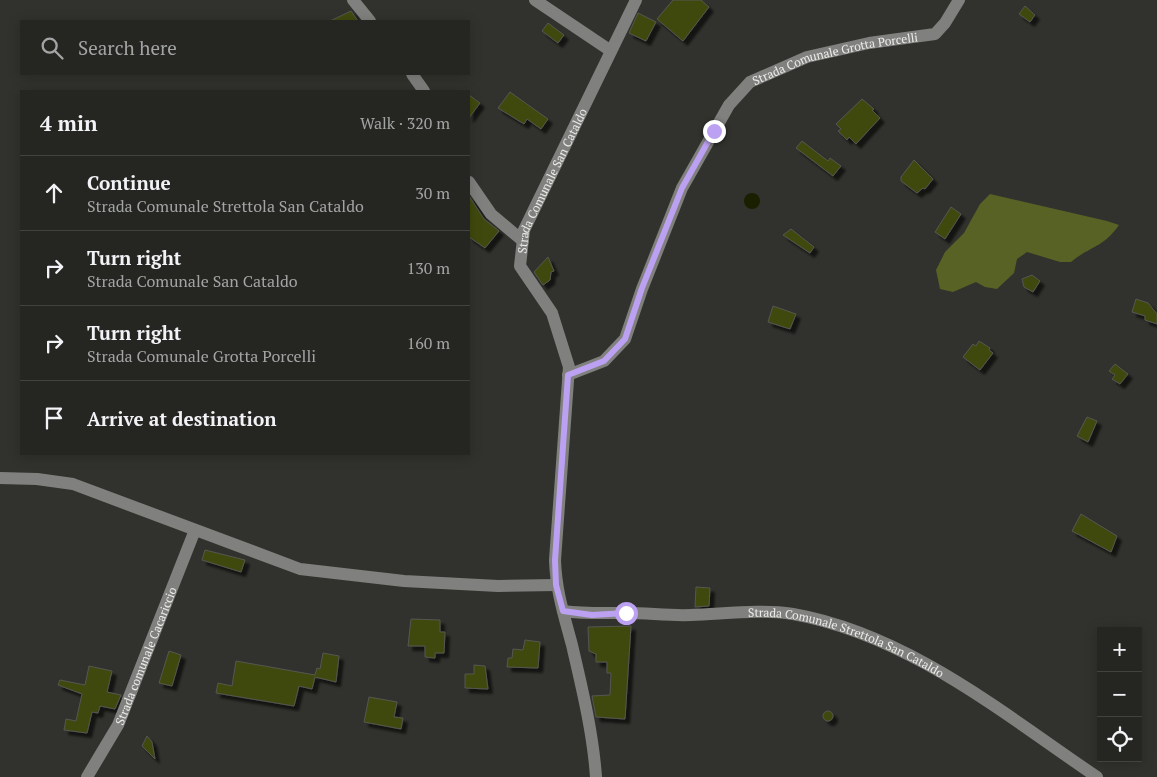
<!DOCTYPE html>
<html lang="en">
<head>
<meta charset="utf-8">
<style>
  :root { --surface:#252622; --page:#31322f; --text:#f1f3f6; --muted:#a3a5a5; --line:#424340 }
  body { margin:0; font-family:"PT Serif",serif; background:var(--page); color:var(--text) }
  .controls { position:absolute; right:15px; bottom:15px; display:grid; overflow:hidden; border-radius:0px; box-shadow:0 2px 12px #0003 }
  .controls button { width:45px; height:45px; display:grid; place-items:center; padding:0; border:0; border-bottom:1px solid var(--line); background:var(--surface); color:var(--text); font:25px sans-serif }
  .stop { position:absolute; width:15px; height:15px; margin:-11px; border:4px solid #bca0f2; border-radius:50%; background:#fff }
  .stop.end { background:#bca0f2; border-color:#fff; box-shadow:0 1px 5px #0008 }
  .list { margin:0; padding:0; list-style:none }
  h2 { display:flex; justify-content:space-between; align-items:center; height:65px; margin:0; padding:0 20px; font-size:21px }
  h2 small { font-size:16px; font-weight:400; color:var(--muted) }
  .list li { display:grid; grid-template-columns:32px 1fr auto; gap:15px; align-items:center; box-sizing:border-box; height:75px; padding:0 20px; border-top:1px solid var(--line) }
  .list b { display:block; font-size:19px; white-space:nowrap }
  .list p { margin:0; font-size:16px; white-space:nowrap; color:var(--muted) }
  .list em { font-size:16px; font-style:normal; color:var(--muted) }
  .icon { flex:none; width:28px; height:28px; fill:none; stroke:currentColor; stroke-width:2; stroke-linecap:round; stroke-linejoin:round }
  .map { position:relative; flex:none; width:1157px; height:777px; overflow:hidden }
  .search { position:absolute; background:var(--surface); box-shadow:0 2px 12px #0003; left:20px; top:20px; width:450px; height:55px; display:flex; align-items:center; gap:12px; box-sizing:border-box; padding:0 18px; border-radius:0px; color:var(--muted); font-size:19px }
  .panel { position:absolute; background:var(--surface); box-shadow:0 2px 12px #0003; left:20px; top:90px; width:450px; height:365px; border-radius:0px }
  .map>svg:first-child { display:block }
</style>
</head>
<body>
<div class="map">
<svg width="1157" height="777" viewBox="0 0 1157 777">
  <defs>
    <filter id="shadow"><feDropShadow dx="4.5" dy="4.5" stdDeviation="1" flood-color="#0009"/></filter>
  </defs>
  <rect width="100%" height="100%" fill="#31322d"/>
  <path fill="#586225" d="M 990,194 L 1107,221 L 1119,225 C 1103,248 1090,246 1071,262 L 1060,262 L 1027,252 L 1017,259 L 1014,273 L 997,289 L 985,287 L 976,282 L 953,292 L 940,289 L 936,270 L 945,252 L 964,233 L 980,204 Z"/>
  <path fill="#1a1f00" d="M744 201a8 8 0 1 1 16 0a8 8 0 1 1-16 0Z"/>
  <path fill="#40480f" stroke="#565751" filter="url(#shadow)" d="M 673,0 L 701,0 L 709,7 L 683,41 L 657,19 Z
    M 1025,6 L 1035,15 L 1030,22 L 1019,14 Z
    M 351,11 L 358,21 L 330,21 Z
    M 638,13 L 656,22 L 646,41 L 629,33 Z
    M 548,23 L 564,35 L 558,43 L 542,31 Z
    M 510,92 L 548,119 L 541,129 L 527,119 L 524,124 L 498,108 Z
    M 469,95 L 480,103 L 469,118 Z
    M 862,99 L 874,109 L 872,110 L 880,118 L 856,144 L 849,137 L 847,140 L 838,131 L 841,129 L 836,124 Z
    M 802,141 L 828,161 L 830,158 L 841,166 L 833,176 L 796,148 Z
    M 914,160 L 933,179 L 925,189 L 923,188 L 917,193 L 901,181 L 901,177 Z
    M 469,196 L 484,219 L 499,231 L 485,248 L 469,237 Z
    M 951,207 L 961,214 L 945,239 L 935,232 Z
    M 791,229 L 814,247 L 810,253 L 783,235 Z
    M 548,257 L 554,271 L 551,272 L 550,280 L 543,285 L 534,272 Z
    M 1032,275 L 1040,281 L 1033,292 L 1024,287 L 1022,279 Z
    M 1136,299 L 1148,303 L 1157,314 L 1157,324 L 1145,320 L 1145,316 L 1132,312 Z
    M 773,306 L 796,314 L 790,329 L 768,322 Z
    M 979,341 L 990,348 L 989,350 L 993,353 L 980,370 L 963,357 L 973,344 L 976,346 Z
    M 1115,364 L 1128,374 L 1120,384 L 1112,379 L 1115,375 L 1109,371 Z
    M 1087,417 L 1097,421 L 1088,442 L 1077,436 Z
    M 1081,514 L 1117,536 L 1111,552 L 1072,531 Z
    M 205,550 L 245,560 L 241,572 L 202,560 Z
    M 696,587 L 710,588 L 709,606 L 695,607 Z
    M 411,619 L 440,620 L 440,632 L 445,632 L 444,653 L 435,653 L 435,658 L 425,657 L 425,646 L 408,646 Z
    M 631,626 L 625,719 L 596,717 L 592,696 L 610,695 L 611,673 L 607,673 L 607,662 L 596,662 L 596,654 L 589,651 L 588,627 Z
    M 525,640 L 540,642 L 538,668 L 507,667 L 508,658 L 512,658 L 513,649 L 523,650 Z
    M 169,651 L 181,655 L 172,686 L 159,683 Z
    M 323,653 L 339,656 L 336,682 L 315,677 L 312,689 L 299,686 L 294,706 L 216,693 L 218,683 L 232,686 L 236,661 L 315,675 L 317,668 L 320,669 Z
    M 474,665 L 485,666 L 488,689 L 465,688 L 465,674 L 474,674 Z
    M 89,666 L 112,671 L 107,692 L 121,695 L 115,709 L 100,706 L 98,713 L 92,712 L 87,733 L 64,730 L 66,719 L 76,721 L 82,694 L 58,685 L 60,680 L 85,685 Z
    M 369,697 L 397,702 L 394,717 L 403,718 L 401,729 L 364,722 Z
    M823 716a5 5 0 1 1 10 0a5 5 0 1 1-10 0Z
    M 147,736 L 152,742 L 155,759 L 142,746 Z"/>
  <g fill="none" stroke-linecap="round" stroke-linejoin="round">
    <g stroke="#80817e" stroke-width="12">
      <path d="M 353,0 L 370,21"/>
      <path d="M 535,0 L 611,51"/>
      <path d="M 412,74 L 424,91"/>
      <path d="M 469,182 L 491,214 L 523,241"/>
      <path id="s1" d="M 568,375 L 604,361 L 625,339 L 642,289 L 682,188 L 729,105 L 750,82 L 807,57 L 869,43 L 935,34 L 945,23 L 959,0"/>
      <path d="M 0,478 L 37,479 L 73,484 L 300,569 L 404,581 L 498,586 L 556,585"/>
      <path id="s2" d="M 563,611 C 585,614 605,613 627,613 C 648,613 670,616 691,615 C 724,614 760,609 793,614 C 907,634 1004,714 1097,777"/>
      <path id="s3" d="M 87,777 L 118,725 L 195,530"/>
      <path id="s4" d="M 596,777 C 593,733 582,688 572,645 C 564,615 556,591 555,560 L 569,367 L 552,313 L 520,266 L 524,230 L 636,0"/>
    </g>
  </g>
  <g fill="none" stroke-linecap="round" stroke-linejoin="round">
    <path stroke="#bca0f2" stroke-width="6" d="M 626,613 L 592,615 L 563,611 L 556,585 L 555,560 L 568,375 L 604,361 L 625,339 L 642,288 L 682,188 L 714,131"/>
  </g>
  <g text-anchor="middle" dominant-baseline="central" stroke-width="5" stroke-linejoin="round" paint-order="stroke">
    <g font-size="12" fill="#ebece9" stroke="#31322d">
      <text stroke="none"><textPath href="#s1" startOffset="446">Strada Comunale Grotta Porcelli</textPath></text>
      <text stroke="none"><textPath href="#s4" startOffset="620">Strada Comunale San Cataldo</textPath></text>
      <text stroke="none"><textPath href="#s2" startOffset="289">Strada Comunale Strettola San Cataldo</textPath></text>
      <text stroke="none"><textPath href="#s3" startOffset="135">Strada comunale Cacariccio</textPath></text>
    </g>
  </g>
</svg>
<div class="controls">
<button>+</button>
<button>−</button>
<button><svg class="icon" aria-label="locate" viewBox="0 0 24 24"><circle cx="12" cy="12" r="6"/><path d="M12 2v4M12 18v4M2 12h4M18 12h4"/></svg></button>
</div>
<div class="stop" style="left:626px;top:613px"></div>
<div class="stop end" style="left:714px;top:131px"></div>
<div class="search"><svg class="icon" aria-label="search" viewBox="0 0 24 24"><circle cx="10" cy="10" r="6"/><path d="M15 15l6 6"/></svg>Search here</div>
<section class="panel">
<h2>4 min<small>Walk · 320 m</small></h2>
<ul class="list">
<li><svg class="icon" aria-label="ahead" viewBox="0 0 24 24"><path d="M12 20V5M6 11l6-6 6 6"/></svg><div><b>Continue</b><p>Strada Comunale Strettola San Cataldo</p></div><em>30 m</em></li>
<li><svg class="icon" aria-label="right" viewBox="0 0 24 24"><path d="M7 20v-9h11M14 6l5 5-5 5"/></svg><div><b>Turn right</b><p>Strada Comunale San Cataldo</p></div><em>130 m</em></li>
<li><svg class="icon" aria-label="right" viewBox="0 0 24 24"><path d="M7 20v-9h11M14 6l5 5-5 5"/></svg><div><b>Turn right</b><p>Strada Comunale Grotta Porcelli</p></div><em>160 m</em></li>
<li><svg class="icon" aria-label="arrive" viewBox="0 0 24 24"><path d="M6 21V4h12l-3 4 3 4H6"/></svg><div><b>Arrive at destination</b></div></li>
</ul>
</section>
</div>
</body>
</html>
